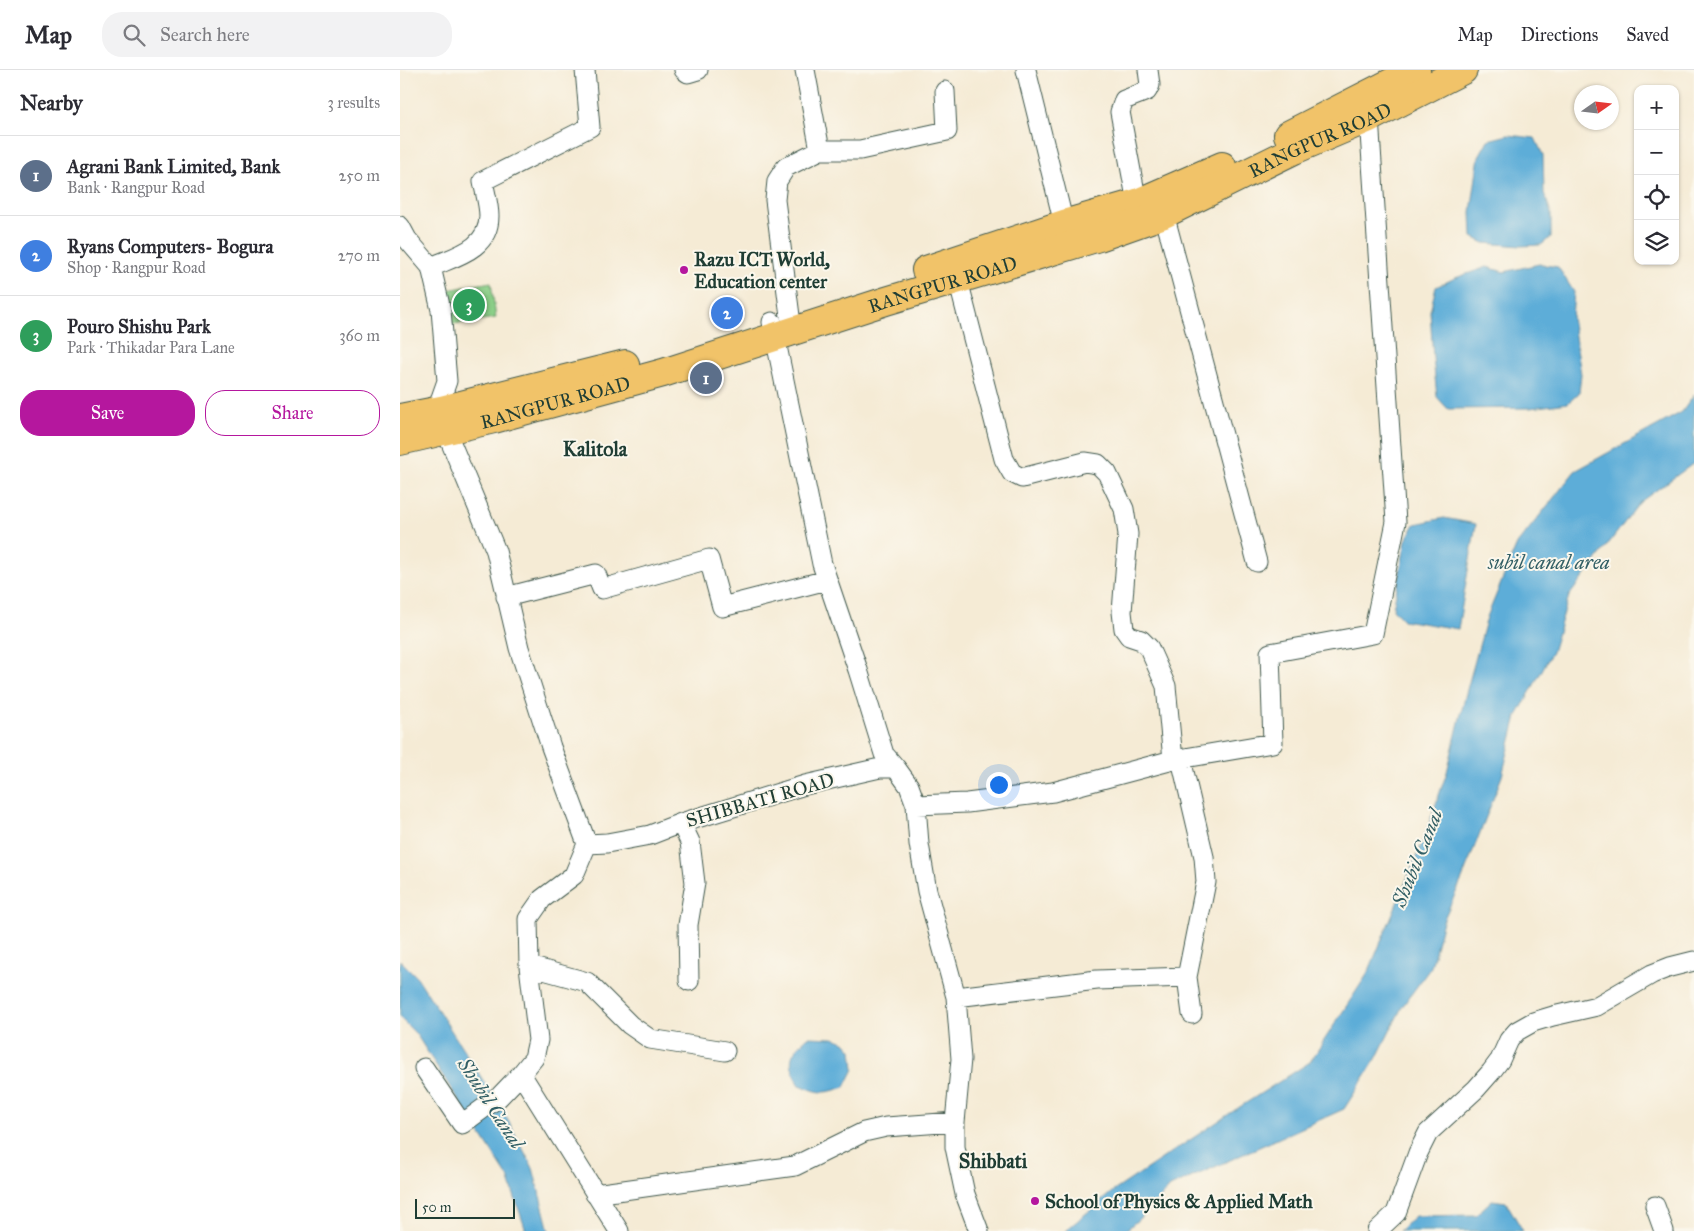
<!DOCTYPE html>
<html lang="en">
<head>
<meta charset="utf-8">
<style>
  :root { --surface:#fff; --page:#f2f2f3; --text:#2b2b33; --muted:#7c7c81; --line:#e1e1e2; --accent:#b5179e }
  body { margin:0; font-family:"IM FELL Great Primer",serif; background:var(--page); color:var(--text) }
  .controls { position:absolute; right:15px; top:15px; display:grid; overflow:hidden; border-radius:10px; box-shadow:0 1px 4px #0004 }
  .controls button { width:45px; height:45px; display:grid; place-items:center; padding:0; border:0; border-bottom:1px solid var(--line); background:var(--surface); color:var(--text); font:25px sans-serif }
  .compass { position:absolute; left:1174px; top:15px; width:45px; height:45px; border-radius:50%; background:var(--surface); box-shadow:0 1px 4px #0004; rotate:76deg }
  .scale { position:absolute; left:15px; bottom:12px; width:100px; box-sizing:border-box; padding-left:5px; border:2px solid #1f3d34; border-top:0; font-size:14px; line-height:18px; white-space:nowrap; color:#1f3d34; -webkit-text-stroke:4px #fbf7ec; paint-order:stroke }
  .you { position:absolute; left:598px; top:714px; width:18px; height:18px; margin:-12px; border:4px solid #fff; border-radius:50%; background:#1a73e8; box-shadow:0 0 0 8px #1a73e833 }
  .badge { display:grid; place-items:center; width:32px; height:32px; border-radius:50%; background:var(--accent); color:#fff; font-size:16px; font-weight:700 }
  .pin { position:absolute; translate:-50% -50%; border:2px solid #fff; box-shadow:0 1px 5px #0006 }
  .list { margin:0; padding:0; list-style:none }
  h2 { display:flex; justify-content:space-between; align-items:center; height:65px; margin:0; padding:0 20px; font-size:21px }
  h2 small { font-size:16px; font-weight:400; color:var(--muted) }
  .list li { display:grid; grid-template-columns:32px 1fr auto; gap:15px; align-items:center; box-sizing:border-box; height:80px; padding:0 20px; border-top:1px solid var(--line) }
  .list b { display:block; font-size:19px; white-space:nowrap }
  .list p { margin:0; font-size:16px; white-space:nowrap; color:var(--muted) }
  .list em { font-size:16px; font-style:normal; color:var(--muted) }
  .actions { display:flex; gap:10px; padding:15px 20px }
  .actions a { flex:1; padding:11px 0; border:1px solid var(--accent); border-radius:20px; text-align:center; font-size:18px; color:var(--accent) }
  .actions .main { background:var(--accent); color:#fff }
  .icon { flex:none; width:28px; height:28px; fill:none; stroke:currentColor; stroke-width:2; stroke-linecap:round; stroke-linejoin:round }
  .map { position:relative; flex:none; width:1294px; height:1161px; overflow:hidden }
  header { display:flex; align-items:center; gap:30px; box-sizing:border-box; height:70px; padding:0 25px; background:var(--surface); border-bottom:1px solid var(--line) }
  header strong { font-size:24px }
  nav { display:flex; gap:28px; margin-inline-start:auto; font-size:18px }
  .search { width:350px; height:45px; background:var(--page); display:flex; align-items:center; gap:12px; box-sizing:border-box; padding:0 18px; border-radius:20px; color:var(--muted); font-size:19px }
  main { display:flex }
  aside { flex:1; background:var(--surface) }
  .map>svg:first-child { display:block }
</style>
</head>
<body>
<header>
<strong>Map</strong>
<div class="search"><svg class="icon" aria-label="search" viewBox="0 0 24 24"><circle cx="10" cy="10" r="6"/><path d="M15 15l6 6"/></svg>Search here</div>
<nav><a>Map</a><a>Directions</a><a>Saved</a></nav>
</header>
<main>
<aside>
<h2>Nearby<small>3 results</small></h2>
<ul class="list">
<li><span class="badge" style="background:#5c6f8a">1</span><div><b>Agrani Bank Limited, Bank</b><p>Bank · Rangpur Road</p></div><em>250 m</em></li>
<li><span class="badge" style="background:#3f7fe0">2</span><div><b>Ryans Computers- Bogura</b><p>Shop · Rangpur Road</p></div><em>270 m</em></li>
<li><span class="badge" style="background:#2e9e5b">3</span><div><b>Pouro Shishu Park</b><p>Park · Thikadar Para Lane</p></div><em>360 m</em></li>
</ul>
<div class="actions"><a class="main">Save</a><a>Share</a></div>
</aside>
<div class="map">
<svg width="1294" height="1161" viewBox="0 0 1294 1161">
  <rect width="100%" height="100%" fill="#fbf7ec"/>
  <filter id="ink" filterUnits="userSpaceOnUse"><feTurbulence type="fractalNoise" baseFrequency=".02" numOctaves="2"/><feDisplacementMap in="SourceGraphic" scale="10" xChannelSelector="R" yChannelSelector="G"/><feConvolveMatrix kernelMatrix="1 2 1 2 8 2 1 2 1" color-interpolation-filters="sRGB"/></filter>
  <filter id="wash" filterUnits="userSpaceOnUse"><feTurbulence type="fractalNoise" baseFrequency=".0096" numOctaves="4" result="noise"/><feDisplacementMap in="SourceGraphic" scale="20" xChannelSelector="R" yChannelSelector="G"/><feGaussianBlur stdDeviation="1.12" result="paint"/><feColorMatrix in="noise" values="0 0 0 0 0 0 0 0 0 0 0 0 0 0 0 0 0 1.4 0 .05"/><feComposite in="paint" operator="in"/></filter>
  <g filter="url(#wash)">
    <rect width="100%" height="100%" fill="#f5ebd5"/>
    <path fill="#8bcf88" stroke="#55865e" d="M 91,212 L 96,248 L 46,255 L 42,221 Z"/>
    <path fill="#5dadd8" stroke="#3e7586" d="M 1108,65 L 1135,68 L 1143,85 L 1144,123 L 1151,143 L 1151,167 L 1141,175 L 1121,176 L 1084,173 L 1072,167 L 1071,142 L 1079,86 L 1088,70 Z
      M 1139,194 L 1158,197 L 1174,222 L 1172,248 L 1181,304 L 1179,323 L 1168,333 L 1130,338 L 1048,339 L 1037,327 L 1033,288 L 1030,241 L 1036,217 L 1055,208 L 1087,197 L 1104,202 Z
      M 1294,325 L 1294,393 L 1240,432 L 1169,526 L 1152,582 L 1117,646 L 1102,706 L 1062,809 L 1043,851 L 1031,897 L 1002,937 L 976,989 L 944,1039 L 770,1117 L 748,1141 L 725,1161 L 665,1161 L 712,1122 L 835,1040 L 910,992 L 968,903 L 1024,768 L 1047,702 L 1065,627 L 1087,547 L 1117,474 L 1175,401 L 1282,342 Z
      M 1044,448 L 1076,454 L 1058,559 L 1003,550 L 993,539 L 1006,470 L 1015,454 Z
      M 0,890 L 17,907 L 104,1043 L 133,1098 L 149,1161 L 126,1161 L 108,1107 L 16,964 L 0,948 Z
      M 408,967 L 433,968 L 445,972 L 452,980 L 454,999 L 445,1017 C 423,1024 420,1024 398,1014 C 387,989 389,985 408,967 Z
      M 1092,1130 L 1106,1132 L 1123,1161 L 999,1161 L 1015,1146 L 1076,1145 Z"/>
  </g>
  <g filter="url(#ink)">
    <g fill="none" stroke-linecap="round" stroke-linejoin="round">
      <g stroke="#3f574c" stroke-width="21">
        <path id="minor" d="M 284,0 L 288,3 L 298,0
          M 405,0 L 420,80
          M 626,0 L 664,154
          M 737,133 L 720,42 L 724,30 L 747,21 L 750,15 L 748,0
          M 764,144 L 857,492
          M 0,156 L 7,169 L 31,197 L 41,240 L 47,311 L 41,328 L 41,340 L 46,361 L 96,481 L 119,578 L 151,677 L 187,774
          M 31,197 C 56,186 89,179 89,146 C 89,135 85,122 83,111 L 190,57 L 185,0
          M 558,210 L 604,389 L 612,403 L 622,408 L 685,392 L 698,394 L 707,403 L 724,439 L 728,464 L 722,542 L 724,559 L 729,566 L 741,570 L 749,578 L 766,616 L 773,690
          M 390,246 L 375,130 L 377,111 L 386,97 L 420,80 L 460,80 L 547,61 L 545,21
          M 372,252 L 422,494 L 458,600 L 484,684 L 496,698
          M 106,527 L 196,504 L 202,519 L 309,489 L 322,537 L 427,510
          M 781,689 L 804,787 L 806,812 L 787,907 L 792,944
          M 516,735 L 567,733 L 653,722 L 773,690 L 873,673 L 870,583 L 973,564 L 996,452 L 969,48
          M 281,753 L 290,772 L 295,813 L 288,855 L 289,911
          M 187,774 L 207,773 L 250,765 L 281,753 L 405,715 L 480,698 L 496,698 L 509,716 L 516,735 L 519,774 L 527,821 L 556,927 L 561,989 L 555,1052 L 555,1077 L 565,1124 L 579,1161
          M 129,896 L 187,912 L 230,955 L 250,969 L 325,981
          M 556,927 L 697,910 L 787,907
          M 24,998 L 62,1054 L 99,1027 L 121,1004 L 134,988 L 138,970 L 129,896 L 128,849 L 142,829 L 174,805 L 187,774
          M 121,1004 L 219,1161
          M 195,1124 L 395,1096 L 464,1062 L 486,1057 L 555,1052
          M 1255,1136 L 1264,1161
          M 977,1161 L 996,1143 L 1018,1083 L 1028,1063 L 1076,1019 L 1091,1002 L 1100,990 L 1109,970 L 1117,961 L 1133,952 L 1153,946 L 1197,936 L 1252,904 L 1270,897 L 1294,891"/>
      </g>
      <g stroke="#3f574c" stroke-width="30">
        <g id="highway">
          <path d="M 888,65 L 1016,0"/>
          <path d="M 526,200 L 664,154 L 737,133 L 822,96"/>
          <path d="M 0,348 L 41,340 L 225,294"/>
          <path id="s1" d="M 0,371 L 94,349 L 263,303 L 486,231 L 699,167 L 764,144 L 894,80 L 969,48 L 1063,0"/>
        </g>
      </g>
      <use href="#minor" stroke="#fff" stroke-width="19"/>
      <use href="#highway" stroke="#f1c369" stroke-width="28"/>
    </g>
  </g>
  <g fill="#b5179e" stroke="#fbf7ec" stroke-width="2">
    <circle cx="284" cy="200" r="5"/>
    <circle cx="635" cy="1131" r="5"/>
  </g>
  <g text-anchor="middle" dominant-baseline="central" stroke-width="4" stroke-linejoin="round" paint-order="stroke">
    <g font-size="19" fill="#1f3d34" stroke="#fbf7ec">
      <text stroke="none"><textPath href="#s1" startOffset="970">RANGPUR ROAD</textPath></text>
      <text stroke="none"><textPath href="#s1" startOffset="565">RANGPUR ROAD</textPath></text>
      <text stroke="none"><textPath href="#s1" startOffset="160">RANGPUR ROAD</textPath></text>
      <text transform="translate(360 730) rotate(-16)">SHIBBATI ROAD</text>
    </g>
    <g font-size="19" font-weight="bold" fill="#1f3d34" stroke="#fbf7ec" text-anchor="start">
      <text x="294" y="189">Razu ICT World,<tspan x="294" dy="22">Education center</tspan></text>
      <text x="645" y="1131">School of Physics &amp; Applied Math</text>
    </g>
    <g font-size="20" font-weight="bold" fill="#1f3d34" stroke="#fbf7ec">
      <text x="195" y="379">Kalitola</text>
      <text x="593" y="1091">Shibbati</text>
    </g>
    <g font-size="20" font-style="italic" fill="#325f65" stroke="#fbf7ec">
      <text x="1149" y="492">subil canal area</text>
      <text transform="translate(1017 788) rotate(-68)">Shubil Canal</text>
      <text transform="translate(91 1033) rotate(57)">Shubil Canal</text>
    </g>
  </g>
</svg>
<div class="controls">
<button>+</button>
<button>−</button>
<button><svg class="icon" aria-label="locate" viewBox="0 0 24 24"><circle cx="12" cy="12" r="6"/><path d="M12 2v4M12 18v4M2 12h4M18 12h4"/></svg></button>
<button><svg class="icon" aria-label="layers" viewBox="0 0 24 24"><path d="M12 4l9 5-9 5-9-5zM3 14l9 5 9-5"/></svg></button>
</div>
<svg class="compass" viewBox="-18 -18 36 36"><path d="M0-13l5 13h-10z" fill="#e53935"/><path d="M0 13l5-13h-10z" fill="#7c7c81"/></svg>
<div class="scale">50 m</div>
<div class="you"></div>
<div class="pin badge" style="left:306px;top:308px;background:#5c6f8a">1</div>
<div class="pin badge" style="left:327px;top:243px;background:#3f7fe0">2</div>
<div class="pin badge" style="left:69px;top:235px;background:#2e9e5b">3</div>
</div>
</main>
</body>
</html>
